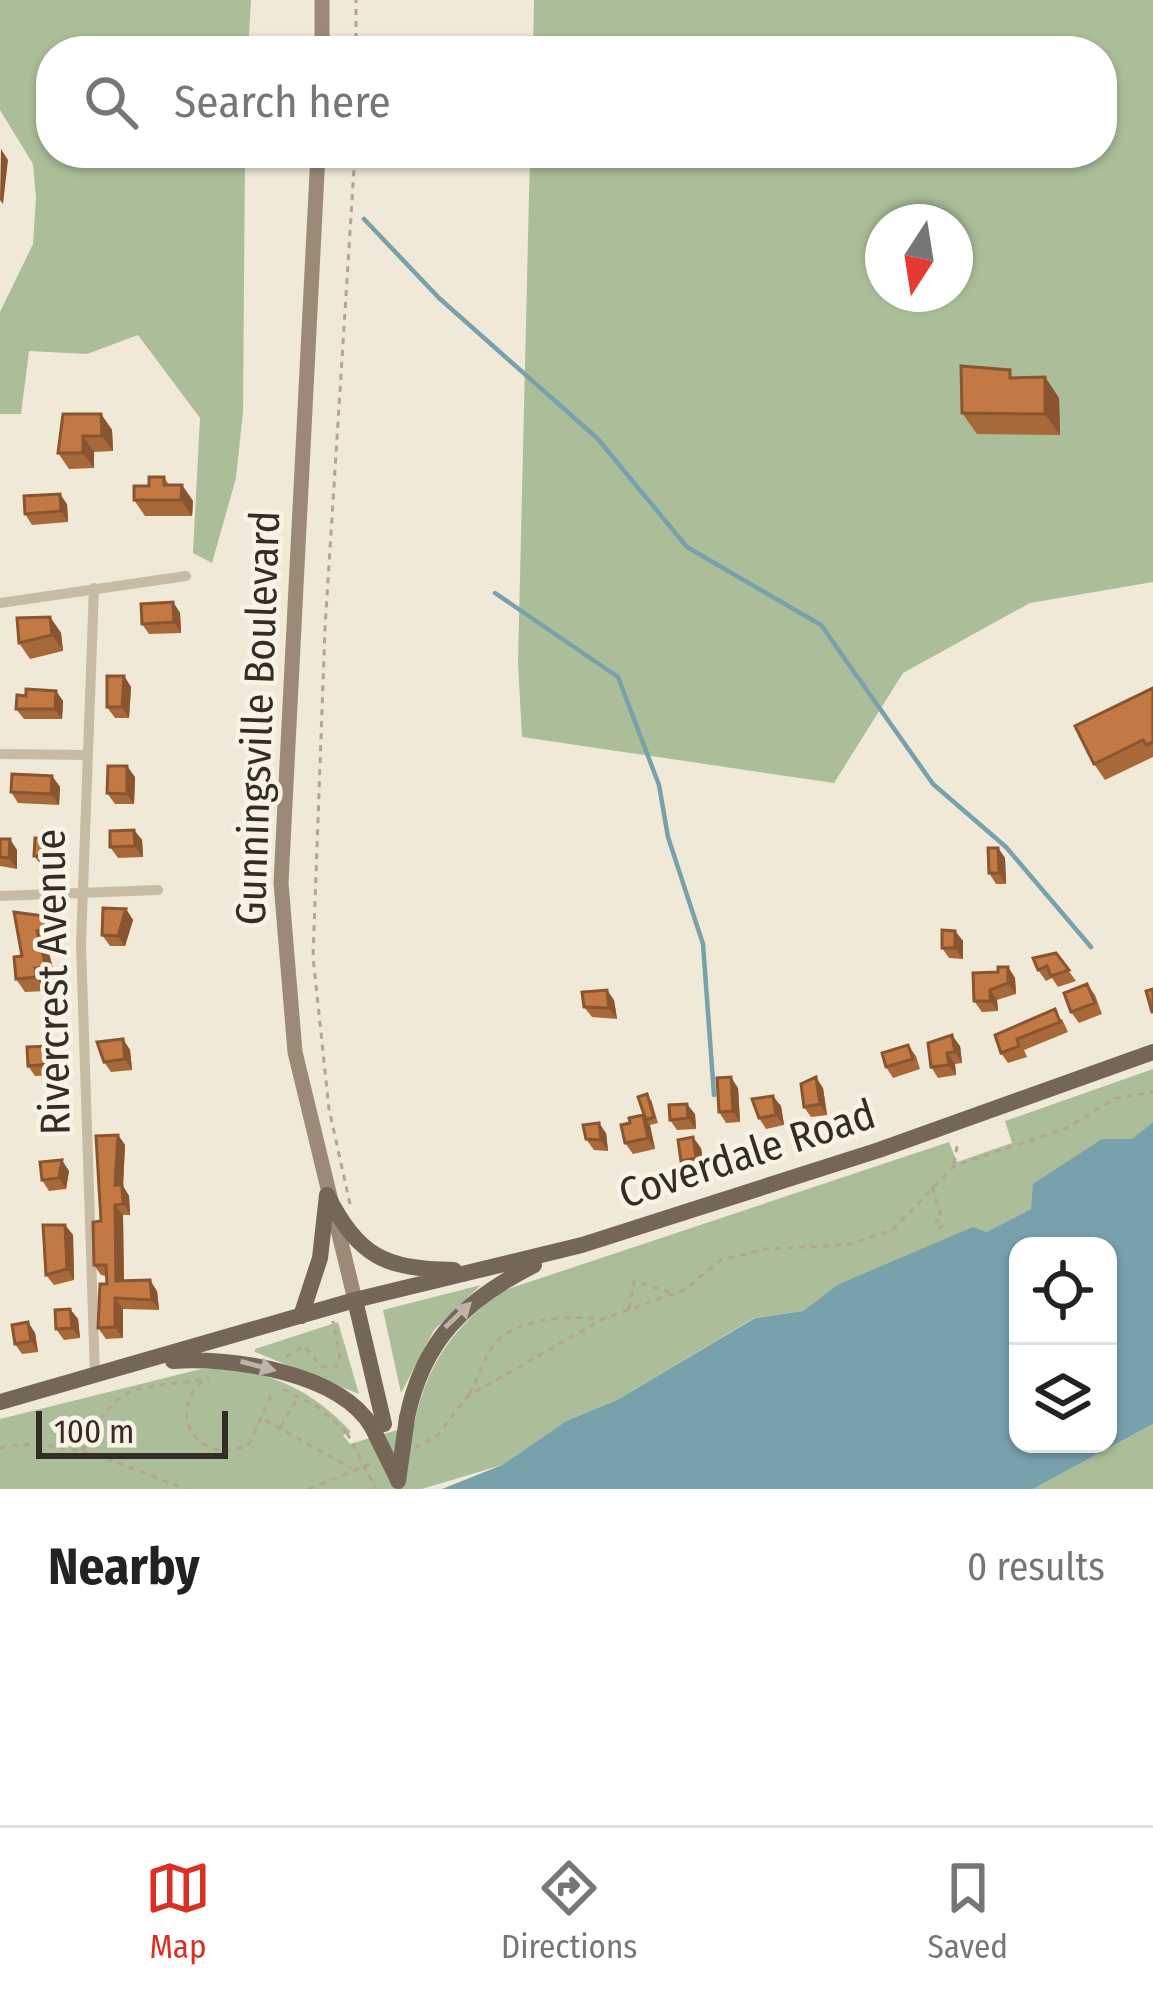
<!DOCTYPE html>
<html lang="en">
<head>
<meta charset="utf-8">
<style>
  :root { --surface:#fff; --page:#f6f6f6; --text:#222; --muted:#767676; --line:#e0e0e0; --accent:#d93025 }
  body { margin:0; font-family:"Fira Sans Condensed",sans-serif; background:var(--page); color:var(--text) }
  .controls { position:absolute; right:36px; bottom:36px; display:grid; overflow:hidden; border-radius:24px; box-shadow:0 3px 9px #0004 }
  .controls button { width:108px; height:108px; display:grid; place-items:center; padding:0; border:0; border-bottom:3px solid var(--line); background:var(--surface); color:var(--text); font:60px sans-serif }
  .compass { position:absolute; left:865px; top:204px; width:108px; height:108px; border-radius:50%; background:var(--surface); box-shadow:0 3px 9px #0004; rotate:192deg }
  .scale { position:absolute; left:36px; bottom:30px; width:192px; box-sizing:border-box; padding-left:12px; border:6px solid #342d26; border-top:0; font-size:33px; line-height:42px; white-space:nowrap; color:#342d26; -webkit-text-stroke:9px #f8f3e4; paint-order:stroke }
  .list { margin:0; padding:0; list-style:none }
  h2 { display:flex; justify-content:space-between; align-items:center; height:156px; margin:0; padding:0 48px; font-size:51px }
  h2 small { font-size:39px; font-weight:400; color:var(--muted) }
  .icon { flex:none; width:66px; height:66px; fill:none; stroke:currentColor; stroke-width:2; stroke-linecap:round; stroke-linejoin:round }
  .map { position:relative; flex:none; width:1153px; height:1489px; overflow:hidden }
  .search { position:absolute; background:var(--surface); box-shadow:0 3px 9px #0004; left:36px; right:36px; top:36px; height:132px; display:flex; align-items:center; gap:30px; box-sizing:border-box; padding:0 42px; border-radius:48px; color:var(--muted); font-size:45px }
  .sheet { height:336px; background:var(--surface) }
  nav { display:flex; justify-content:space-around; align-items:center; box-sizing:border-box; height:168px; border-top:3px solid var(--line); background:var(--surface); font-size:33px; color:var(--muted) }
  nav a { display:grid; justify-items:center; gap:6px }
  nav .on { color:var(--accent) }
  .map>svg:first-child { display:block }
</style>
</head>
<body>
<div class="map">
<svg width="1153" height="1489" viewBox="0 0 1153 1489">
  <rect width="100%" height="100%" fill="#f0e9d8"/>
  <path fill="#abbe99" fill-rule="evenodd" d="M 0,0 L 251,0 L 248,51 L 51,51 L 51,153 L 245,153 L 243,412 L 236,478 L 212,563 L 193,553 L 200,418 L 138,335 L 87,354 L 29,351 L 21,414 L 0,414 L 0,312 L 33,244 L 36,198 L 33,164 L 0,110 Z
    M 534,0 L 1153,0 L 1153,582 L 1030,603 L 903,673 L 834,783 L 522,737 L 518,663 L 530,153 L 1102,153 L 1102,51 L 533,51 ZM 883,222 L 955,222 L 955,294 L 883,294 Z
    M 1153,1069 L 1153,1122 L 1133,1139 L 1101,1140 L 1031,1209 L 986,1232 L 837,1285 L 803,1311 L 754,1318 L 617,1400 L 566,1421 L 502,1465 L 422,1489 L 0,1489 L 0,1419 L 201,1369 C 261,1366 311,1388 351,1432 L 343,1435 L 350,1444 L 414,1425 C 427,1363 453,1328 502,1291 L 949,1142 L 957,1162 L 1012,1143 L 1005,1121 Z
    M 481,1285 L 434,1330 L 401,1393 L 383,1310 Z
    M 338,1322 L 359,1394 L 255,1352 L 255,1349 Z
    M 1153,1424 L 1153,1489 L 1033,1489 Z"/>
  <path fill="#78a1ac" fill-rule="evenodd" d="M 1153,1122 L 1153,1424 L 1033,1489 L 442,1489 L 502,1465 L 566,1421 L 617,1400 L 755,1318 L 803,1311 L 837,1285 L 973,1227 L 986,1232 L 1031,1209 L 1033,1184 L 1102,1139 L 1132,1139 ZM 1018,1246 L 1108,1246 L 1108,1444 L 1018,1444 Z"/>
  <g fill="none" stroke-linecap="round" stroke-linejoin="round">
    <path stroke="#78a1ac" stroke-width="4.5" d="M 364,219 L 439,298 L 597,438 L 687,547 L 821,625 L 933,784 L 1006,847 L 1091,947
      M 495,593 L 618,677 L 659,785 L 668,837 L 703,944 L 714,1095"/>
    <path stroke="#b3a58f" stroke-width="3" stroke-dasharray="6 6" stroke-linecap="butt" d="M 356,51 L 356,0
      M 954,1164 L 958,1141
      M 932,1187 L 942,1219 L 936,1221 L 938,1228 L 947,1225
      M 350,1204 L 329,1109 L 313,957 L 325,628 L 355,153
      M 629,1309 L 634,1281 L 673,1293
      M 286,1357 L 304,1346 L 321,1367 L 336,1367 L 340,1356 L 333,1321
      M 202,1381 C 164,1416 203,1469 249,1444 L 271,1396
      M 283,1389 L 318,1407 L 347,1433
      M 469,1394 C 478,1380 482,1363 491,1349 C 511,1317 569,1315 602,1319
      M 265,1420 L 351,1468
      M 281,1427 L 297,1399
      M 0,1448 C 64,1434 127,1468 186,1489
      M 415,1448 L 438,1435 L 468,1396 L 603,1319 L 684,1290 L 721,1260 L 765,1249 L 847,1245 L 892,1230 L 954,1166 L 1067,1128 L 1116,1098 L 1153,1092
      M 82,1451 C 123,1372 136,1393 209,1378
      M 309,1489 L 372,1463"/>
    <path stroke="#c8bba5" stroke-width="10" d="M 94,588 L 81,944 L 95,1376
      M 0,603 L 186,576
      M 0,754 L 87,755
      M 0,896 L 158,890"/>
    <path stroke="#9b8a77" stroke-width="15" d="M 322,0 L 322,51
      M 318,153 L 281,883 L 295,1052 L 355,1300"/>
    <path stroke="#756757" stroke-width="16" d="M 327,1195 C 359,1256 383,1269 454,1270
      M 355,1300 L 384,1424
      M 301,1316 L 320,1258 L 327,1195
      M 173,1361 C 231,1357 339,1372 372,1427
      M 0,1402 L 355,1300 L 582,1245 L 879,1150 L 1153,1052
      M 407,1418 C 423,1340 465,1300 534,1265"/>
    <path stroke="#b3a58f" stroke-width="3" stroke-dasharray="6 6" stroke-linecap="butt" d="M 347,1433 L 376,1489"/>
    <path stroke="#756757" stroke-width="16" d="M 372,1427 L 398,1480
      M 398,1481 L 407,1418"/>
  </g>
  <path fill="#a7683a" d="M 1015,377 L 1045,377 L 1059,398 L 1060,435 L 977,434 L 962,413 Z
    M 101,414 L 112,430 L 113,451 L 94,452 L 94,468 L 69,469 L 58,453 Z
    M 164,477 L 169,485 L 182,485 L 193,501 L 192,516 L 145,516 L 134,500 L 149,486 Z
    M 67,504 L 68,522 L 32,525 L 25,514 Z
    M 173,602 L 180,613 L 181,633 L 149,634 L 142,624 Z
    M 50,617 L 61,633 L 63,651 L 30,659 L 19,643 Z
    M 124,676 L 131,687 L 129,718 L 115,718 L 107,707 Z
    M 1153,688 L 1153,757 L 1105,780 L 1094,764 Z
    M 56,691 L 63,701 L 62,719 L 24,719 L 16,709 L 26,696 Z
    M 52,776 L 60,787 L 59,805 L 18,803 L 11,792 Z
    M 135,777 L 134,804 L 115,804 L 107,793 Z
    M 134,830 L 142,840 L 143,857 L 118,858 L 110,847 Z
    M 0,839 L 17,850 L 17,869 L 0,866 Z
    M 998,848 L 1005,858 L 1006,884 L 996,884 L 989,873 Z
    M 62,849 L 56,867 L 42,866 L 34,856 Z
    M 126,909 L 133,920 L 125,946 L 110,946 L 102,935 Z
    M 44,916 L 53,930 L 53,943 L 47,945 L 56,981 L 45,982 L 46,991 L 25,992 L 16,979 L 22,956 Z
    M 955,931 L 963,941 L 963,959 L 949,958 L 942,948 Z
    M 1056,953 L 1076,981 L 1058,987 L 1052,978 L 1046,981 L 1038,970 Z
    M 1008,967 L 1015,978 L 1016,994 L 997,1000 L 998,1011 L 982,1012 L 974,1001 Z
    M 1087,984 L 1095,995 L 1102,1014 L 1079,1023 L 1071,1012 Z
    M 614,1000 L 617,1019 L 592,1017 L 584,1007 Z
    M 1062,1019 L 1068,1032 L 1024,1050 L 1027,1057 L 1008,1063 L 1001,1053 L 995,1035 Z
    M 123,1039 L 130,1050 L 132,1070 L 111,1072 L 104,1062 Z
    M 928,1043 L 960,1046 L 962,1063 L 955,1064 L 956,1075 L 938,1078 L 931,1067 Z
    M 908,1045 L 916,1056 L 920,1069 L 893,1078 L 886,1067 Z
    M 60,1056 L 56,1075 L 35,1076 L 28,1066 Z
    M 738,1088 L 740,1122 L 726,1123 L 719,1112 Z
    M 823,1088 L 827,1115 L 811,1117 L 804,1107 Z
    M 651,1099 L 658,1123 L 650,1125 L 655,1149 L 633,1154 L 625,1143 L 630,1123 L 643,1116 Z
    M 781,1106 L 784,1125 L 766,1129 L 759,1118 Z
    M 695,1114 L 696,1129 L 677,1130 L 670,1120 Z
    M 606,1133 L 608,1151 L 594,1150 L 586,1139 Z
    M 118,1135 L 125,1145 L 123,1186 L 129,1196 L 130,1215 L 123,1215 L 124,1281 L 157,1291 L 159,1310 L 123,1309 L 123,1338 L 106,1339 L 98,1328 L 107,1284 L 106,1276 L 101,1275 L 94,1265 Z
    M 701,1148 L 704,1169 L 689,1171 L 681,1161 Z
    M 69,1171 L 66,1189 L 49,1191 L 42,1180 Z
    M 65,1225 L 73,1235 L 74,1280 L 54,1285 L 46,1275 Z
    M 70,1309 L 78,1319 L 80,1338 L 64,1340 L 56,1329 Z
    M 28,1322 L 35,1333 L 38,1352 L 22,1354 L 15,1344 Z"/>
  <path fill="#885530" d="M 1,149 L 8,160 L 3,204 L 0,200 Z
    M 1045,377 L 1059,398 L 1060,435 L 1045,414 Z
    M 101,414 L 112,430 L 113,451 L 102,436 Z
    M 83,436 L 94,452 L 94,468 L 83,453 Z
    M 182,485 L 193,501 L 192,516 L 181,500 Z
    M 60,494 L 67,504 L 68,522 L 61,511 Z
    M 173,602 L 180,613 L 181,633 L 174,622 Z
    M 50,617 L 61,633 L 63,651 L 52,635 Z
    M 124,676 L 131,687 L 129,718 L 122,707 Z
    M 56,691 L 63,701 L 62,719 L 55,709 Z
    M 127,766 L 135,777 L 134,804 L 127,794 Z
    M 52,776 L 60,787 L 59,805 L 51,794 Z
    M 134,830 L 142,840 L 143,857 L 135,846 Z
    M 10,839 L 17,850 L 17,869 L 9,858 Z
    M 54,839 L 62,849 L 56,867 L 49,856 Z
    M 998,848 L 1005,858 L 1006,884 L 999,873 Z
    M 126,909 L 133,920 L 125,946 L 118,936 Z
    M 44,916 L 53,930 L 53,943 L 44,929 Z
    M 37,931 L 47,945 L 56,981 L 46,967 Z
    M 955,931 L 963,941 L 963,959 L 955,948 Z
    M 1008,967 L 1015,978 L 1016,994 L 1008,983 Z
    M 35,968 L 45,982 L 46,991 L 36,977 Z
    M 607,990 L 614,1000 L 617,1019 L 609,1008 Z
    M 990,990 L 997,1000 L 998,1011 L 990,1001 Z
    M 952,1035 L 960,1046 L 962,1063 L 955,1052 Z
    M 123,1039 L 130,1050 L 132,1070 L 125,1059 Z
    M 52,1046 L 60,1056 L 56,1075 L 49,1064 Z
    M 947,1053 L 955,1064 L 956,1075 L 949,1065 Z
    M 731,1077 L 738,1088 L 740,1122 L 733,1111 Z
    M 816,1077 L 823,1088 L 827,1115 L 820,1104 Z
    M 773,1096 L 781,1106 L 784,1125 L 776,1115 Z
    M 687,1104 L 695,1114 L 696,1129 L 688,1118 Z
    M 643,1115 L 650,1126 L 655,1149 L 648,1138 Z
    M 599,1123 L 606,1133 L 608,1151 L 601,1140 Z
    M 118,1135 L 125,1145 L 123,1186 L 129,1196 L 130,1215 L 115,1185 Z
    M 693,1137 L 701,1148 L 704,1169 L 696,1158 Z
    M 62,1160 L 69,1171 L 66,1189 L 59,1178 Z
    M 115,1205 L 123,1215 L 124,1292 L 116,1281 Z
    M 65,1225 L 73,1235 L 74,1280 L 67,1269 Z
    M 150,1280 L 157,1291 L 159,1310 L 152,1300 Z
    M 115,1298 L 123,1309 L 123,1338 L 115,1327 Z
    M 70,1309 L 78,1319 L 80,1338 L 72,1328 Z
    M 28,1322 L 35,1333 L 38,1352 L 31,1341 Z"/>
  <path fill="#c27944" stroke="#885530" stroke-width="3" d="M 961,366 L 1010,370 L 1010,378 L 1045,377 L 1045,414 L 962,413 Z
    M 63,414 L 101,414 L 102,436 L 83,436 L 83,453 L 58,453 Z
    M 149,477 L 164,477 L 164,485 L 182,485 L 181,500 L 134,500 L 134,486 L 149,486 Z
    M 60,494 L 61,511 L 25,514 L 24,496 Z
    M 173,602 L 174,622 L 142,624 L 141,604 Z
    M 50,617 L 52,635 L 19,643 L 17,618 Z
    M 107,676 L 124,676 L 122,707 L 107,707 Z
    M 1153,688 L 1153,742 L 1146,745 L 1143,740 L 1094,764 L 1075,726 Z
    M 26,689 L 56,691 L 55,709 L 16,709 L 17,695 L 26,696 Z
    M 108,766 L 127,766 L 127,794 L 107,793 Z
    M 12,774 L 52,776 L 51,794 L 11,792 Z
    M 134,830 L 135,846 L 110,847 L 110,831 Z
    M 35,838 L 54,839 L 49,856 L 34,856 Z
    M 0,839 L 10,839 L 9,858 L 0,857 Z
    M 988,848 L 998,848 L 999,873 L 989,873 Z
    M 103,908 L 126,909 L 118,936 L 102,935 Z
    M 14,912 L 44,916 L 44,929 L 37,931 L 46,967 L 35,968 L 36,977 L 16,979 L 14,957 L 22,956 Z
    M 942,930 L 955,931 L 955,948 L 942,948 Z
    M 1056,953 L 1069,970 L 1051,976 L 1047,966 L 1038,970 L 1033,958 Z
    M 998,967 L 1008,967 L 1008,983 L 990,990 L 990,1001 L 974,1001 L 973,973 L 998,972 Z
    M 1087,984 L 1095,1003 L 1071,1012 L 1064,993 Z
    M 1153,989 L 1153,1012 L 1152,1012 L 1146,991 Z
    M 607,990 L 609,1008 L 584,1007 L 582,992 Z
    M 1055,1009 L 1060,1022 L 1017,1039 L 1019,1046 L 1001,1053 L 995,1035 Z
    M 952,1035 L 955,1052 L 947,1053 L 949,1065 L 931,1067 L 928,1043 Z
    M 123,1039 L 125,1059 L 104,1062 L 97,1042 Z
    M 908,1045 L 913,1059 L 886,1067 L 882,1053 Z
    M 52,1046 L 49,1064 L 28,1066 L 27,1047 Z
    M 731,1077 L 733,1111 L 719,1112 L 717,1078 Z
    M 816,1077 L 820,1104 L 804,1107 L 801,1084 Z
    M 647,1094 L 654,1117 L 646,1120 L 638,1097 Z
    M 773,1096 L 776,1115 L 759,1118 L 752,1099 Z
    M 687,1104 L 688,1118 L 670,1120 L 669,1105 Z
    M 643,1115 L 648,1138 L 625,1143 L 621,1125 L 630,1123 L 629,1118 Z
    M 599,1123 L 601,1140 L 586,1139 L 583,1125 Z
    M 118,1135 L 115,1185 L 122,1185 L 123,1204 L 115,1205 L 116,1281 L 150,1280 L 152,1300 L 115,1298 L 115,1327 L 98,1328 L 100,1284 L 107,1284 L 106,1265 L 94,1265 L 93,1222 L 101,1221 L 96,1136 Z
    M 693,1137 L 696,1158 L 681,1161 L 678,1140 Z
    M 62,1160 L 59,1178 L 42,1180 L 40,1162 Z
    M 43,1225 L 65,1225 L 67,1269 L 46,1275 Z
    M 70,1309 L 72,1328 L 56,1329 L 55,1310 Z
    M 28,1322 L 31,1341 L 15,1344 L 12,1325 Z"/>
  <defs><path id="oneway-solid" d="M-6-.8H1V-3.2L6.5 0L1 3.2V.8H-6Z" transform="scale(3)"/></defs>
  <g fill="#bdb4a5">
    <use href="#oneway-solid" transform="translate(458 1315) rotate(-44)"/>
    <use href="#oneway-solid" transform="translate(258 1366) rotate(15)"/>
  </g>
  <g text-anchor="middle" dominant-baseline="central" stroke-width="9" stroke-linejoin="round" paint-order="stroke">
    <g font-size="42" fill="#342d26" stroke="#f8f3e4">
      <text transform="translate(258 718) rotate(-88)">Gunningsville Boulevard</text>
      <text transform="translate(53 982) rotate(-91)">Rivercrest Avenue</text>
      <text transform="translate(747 1154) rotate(-18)">Coverdale Road</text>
    </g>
  </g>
</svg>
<div class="controls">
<button><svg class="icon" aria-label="locate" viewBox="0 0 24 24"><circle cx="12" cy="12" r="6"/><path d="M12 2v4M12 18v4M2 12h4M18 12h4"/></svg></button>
<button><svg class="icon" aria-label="layers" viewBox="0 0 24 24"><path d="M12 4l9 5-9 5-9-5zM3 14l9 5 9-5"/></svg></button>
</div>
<svg class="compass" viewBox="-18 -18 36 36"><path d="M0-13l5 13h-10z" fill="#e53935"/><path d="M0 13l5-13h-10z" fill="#767676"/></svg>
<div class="scale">100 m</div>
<div class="search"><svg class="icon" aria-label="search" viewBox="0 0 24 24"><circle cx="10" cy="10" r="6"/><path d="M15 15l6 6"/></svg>Search here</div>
</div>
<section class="sheet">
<h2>Nearby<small>0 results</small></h2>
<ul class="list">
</ul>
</section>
<nav>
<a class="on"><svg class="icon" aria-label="map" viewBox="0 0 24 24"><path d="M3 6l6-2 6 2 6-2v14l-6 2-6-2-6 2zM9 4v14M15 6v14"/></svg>Map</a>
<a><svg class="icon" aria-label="directions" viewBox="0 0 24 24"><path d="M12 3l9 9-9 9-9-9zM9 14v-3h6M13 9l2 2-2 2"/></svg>Directions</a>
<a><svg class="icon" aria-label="saved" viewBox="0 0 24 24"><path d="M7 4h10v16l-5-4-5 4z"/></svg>Saved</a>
</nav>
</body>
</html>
